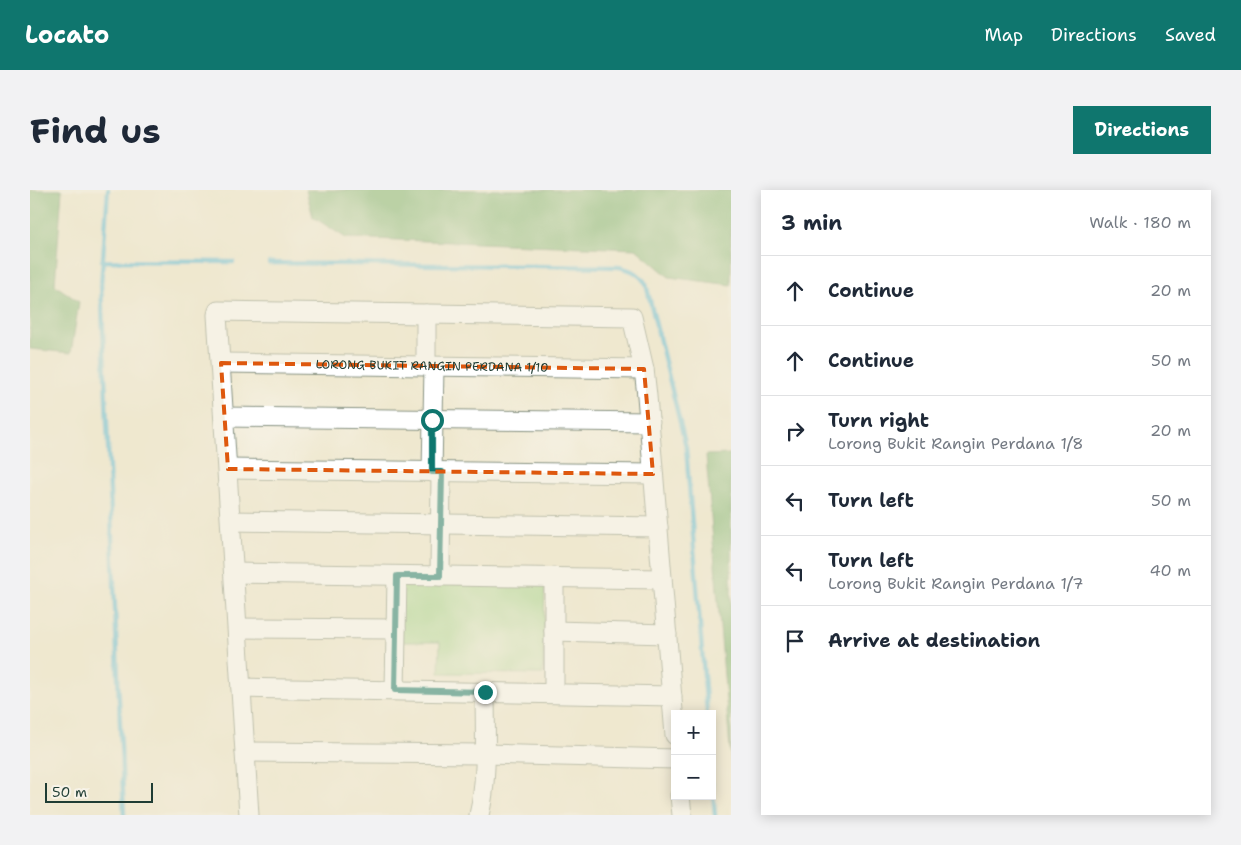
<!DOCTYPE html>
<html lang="en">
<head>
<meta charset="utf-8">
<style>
  :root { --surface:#fff; --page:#f2f2f3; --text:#1f2937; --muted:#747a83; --line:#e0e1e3; --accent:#0f766e }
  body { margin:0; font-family:"Shantell Sans",sans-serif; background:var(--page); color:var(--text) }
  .controls { position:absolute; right:15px; bottom:15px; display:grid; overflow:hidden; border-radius:0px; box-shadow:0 2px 12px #0003 }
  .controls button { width:45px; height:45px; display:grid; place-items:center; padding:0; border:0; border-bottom:1px solid var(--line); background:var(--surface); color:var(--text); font:25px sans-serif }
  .scale { position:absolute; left:15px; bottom:12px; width:108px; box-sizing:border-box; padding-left:5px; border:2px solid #1f3d34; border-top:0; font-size:14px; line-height:18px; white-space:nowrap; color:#1f3d34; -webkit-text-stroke:4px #f7f3e8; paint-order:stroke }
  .stop { position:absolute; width:15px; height:15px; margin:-11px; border:4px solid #0f766e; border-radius:50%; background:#fff }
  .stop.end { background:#0f766e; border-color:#fff; box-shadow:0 1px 5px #0008 }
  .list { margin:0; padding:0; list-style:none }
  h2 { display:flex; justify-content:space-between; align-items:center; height:65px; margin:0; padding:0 20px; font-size:21px }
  h2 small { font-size:16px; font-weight:400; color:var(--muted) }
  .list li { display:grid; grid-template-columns:32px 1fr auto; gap:15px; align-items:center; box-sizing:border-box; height:70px; padding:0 20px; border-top:1px solid var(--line) }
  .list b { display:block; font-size:19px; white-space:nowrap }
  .list p { margin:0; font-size:16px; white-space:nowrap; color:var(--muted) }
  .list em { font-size:16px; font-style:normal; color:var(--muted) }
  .icon { flex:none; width:28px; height:28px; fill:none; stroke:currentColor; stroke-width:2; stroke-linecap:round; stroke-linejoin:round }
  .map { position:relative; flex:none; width:701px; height:625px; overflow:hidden; border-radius:0px }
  header { display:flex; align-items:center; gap:30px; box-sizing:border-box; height:70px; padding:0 25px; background:var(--accent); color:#fff }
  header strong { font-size:24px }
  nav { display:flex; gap:28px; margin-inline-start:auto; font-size:18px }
  .intro { display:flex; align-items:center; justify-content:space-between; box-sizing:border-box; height:120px; padding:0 30px }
  h1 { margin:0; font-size:35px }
  .button { padding:12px 22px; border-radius:0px; background:var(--accent); color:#fff; font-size:18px; font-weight:700 }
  main { display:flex; gap:30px; padding:0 30px }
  aside { flex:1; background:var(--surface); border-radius:0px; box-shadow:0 2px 12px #0003 }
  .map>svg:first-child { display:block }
</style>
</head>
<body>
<header>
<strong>Locato</strong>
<nav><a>Map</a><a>Directions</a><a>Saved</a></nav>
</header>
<div class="intro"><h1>Find us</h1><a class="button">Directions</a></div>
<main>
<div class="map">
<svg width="701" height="625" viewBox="0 0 701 625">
  <rect width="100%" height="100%" fill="#f7f3e8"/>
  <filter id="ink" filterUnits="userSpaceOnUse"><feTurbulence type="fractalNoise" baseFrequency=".02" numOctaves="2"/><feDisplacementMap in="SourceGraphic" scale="10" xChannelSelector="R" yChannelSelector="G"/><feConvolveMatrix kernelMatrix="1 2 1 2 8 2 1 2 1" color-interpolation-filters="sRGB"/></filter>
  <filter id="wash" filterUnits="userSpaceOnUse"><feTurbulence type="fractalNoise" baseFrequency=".0096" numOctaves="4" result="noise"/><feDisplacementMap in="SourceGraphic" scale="20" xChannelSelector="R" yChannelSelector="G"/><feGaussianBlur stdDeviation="1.12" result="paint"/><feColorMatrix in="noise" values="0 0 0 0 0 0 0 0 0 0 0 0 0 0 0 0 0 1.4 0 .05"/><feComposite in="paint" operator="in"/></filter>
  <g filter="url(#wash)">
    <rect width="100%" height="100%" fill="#efe8cf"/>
    <path fill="#9bd385" stroke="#5d885c" d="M 369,393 L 515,394 L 513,484 L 409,483 L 410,452 L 368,452 Z"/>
    <path fill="#7cb572" stroke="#4e7953" d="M 0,0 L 32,0 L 25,95 L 49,112 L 41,163 L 0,159 Z
      M 276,0 L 701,0 L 701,95 L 639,87 L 606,59 L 316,48 L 283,27 Z
      M 701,264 L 701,571 L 676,265 Z"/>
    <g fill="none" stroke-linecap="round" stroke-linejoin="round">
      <path stroke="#5bbbda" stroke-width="4.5" d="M 78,0 L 71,94 L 94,625
        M 72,71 L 203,72
        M 239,73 L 589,77 C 602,80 609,83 616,94 L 656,257 L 677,524
        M 682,593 L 685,625"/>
    </g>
  </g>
  <g filter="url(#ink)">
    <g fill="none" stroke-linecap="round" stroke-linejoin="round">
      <g stroke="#879282" stroke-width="21">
        <g id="minor">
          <path d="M 396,124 L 396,176"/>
          <path id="s1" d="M 191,173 L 614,179"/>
          <path d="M 194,227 L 620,232"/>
          <path d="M 198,279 L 623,284"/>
          <path d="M 402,282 L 404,177"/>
          <path d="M 201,331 L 628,337"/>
          <path d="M 204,383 L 632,389"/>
          <path d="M 410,386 L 411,282"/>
          <path d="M 208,438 L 366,439"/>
          <path d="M 524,441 L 637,444"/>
          <path d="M 211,498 L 642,506"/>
          <path d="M 365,500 L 367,386"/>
          <path d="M 524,503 L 524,387"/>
          <path d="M 215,562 L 455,564 L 645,569"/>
          <path d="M 650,606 L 652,625"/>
          <path d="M 219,625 L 187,125 L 188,121 L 602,127 L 614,179 L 617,206 L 645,545"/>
          <path d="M 449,625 C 458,590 455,539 455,502"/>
        </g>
      </g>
      <use href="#minor" stroke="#fff" stroke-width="19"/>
    </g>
  </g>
  <g fill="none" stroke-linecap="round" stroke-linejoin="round" filter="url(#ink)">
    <path stroke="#0f766e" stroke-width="6" d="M 402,230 L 402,282 L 412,282 L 410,386 L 367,386 L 365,500 L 455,502"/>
  </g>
  <path d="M0 0H701V625H0ZM 191,173 L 614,179 L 623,284 L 198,279 Z" fill="#efe8cf" fill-opacity=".55" fill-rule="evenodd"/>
  <path fill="none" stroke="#de580e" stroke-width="4" stroke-dasharray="10 6" stroke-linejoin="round" d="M 191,173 L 614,179 L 623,284 L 198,279 Z"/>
  <g text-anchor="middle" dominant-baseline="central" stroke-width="4" stroke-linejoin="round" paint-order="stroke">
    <g font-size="12" fill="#1f3d34" stroke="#f7f3e8">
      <text stroke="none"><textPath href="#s1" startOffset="211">LORONG BUKIT RANGIN PERDANA 1/10</textPath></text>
    </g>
  </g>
</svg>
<div class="controls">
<button>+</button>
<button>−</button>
</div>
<div class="scale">50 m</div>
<div class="stop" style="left:402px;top:230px"></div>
<div class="stop end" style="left:455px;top:502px"></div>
</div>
<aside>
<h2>3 min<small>Walk · 180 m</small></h2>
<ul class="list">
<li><svg class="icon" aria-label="ahead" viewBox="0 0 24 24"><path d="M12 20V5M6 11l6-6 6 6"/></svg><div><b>Continue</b></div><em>20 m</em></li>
<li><svg class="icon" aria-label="ahead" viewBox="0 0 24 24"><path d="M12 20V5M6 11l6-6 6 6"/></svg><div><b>Continue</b></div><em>50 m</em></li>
<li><svg class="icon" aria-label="right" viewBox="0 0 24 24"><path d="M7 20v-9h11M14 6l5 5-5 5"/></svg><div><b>Turn right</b><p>Lorong Bukit Rangin Perdana 1/8</p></div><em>20 m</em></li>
<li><svg class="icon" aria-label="left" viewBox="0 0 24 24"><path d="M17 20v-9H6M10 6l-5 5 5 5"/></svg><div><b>Turn left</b></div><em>50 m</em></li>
<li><svg class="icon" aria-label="left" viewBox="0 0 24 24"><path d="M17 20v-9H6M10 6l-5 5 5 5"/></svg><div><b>Turn left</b><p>Lorong Bukit Rangin Perdana 1/7</p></div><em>40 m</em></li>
<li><svg class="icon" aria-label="arrive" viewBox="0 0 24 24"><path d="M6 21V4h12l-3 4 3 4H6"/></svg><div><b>Arrive at destination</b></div></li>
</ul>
</aside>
</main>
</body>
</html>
